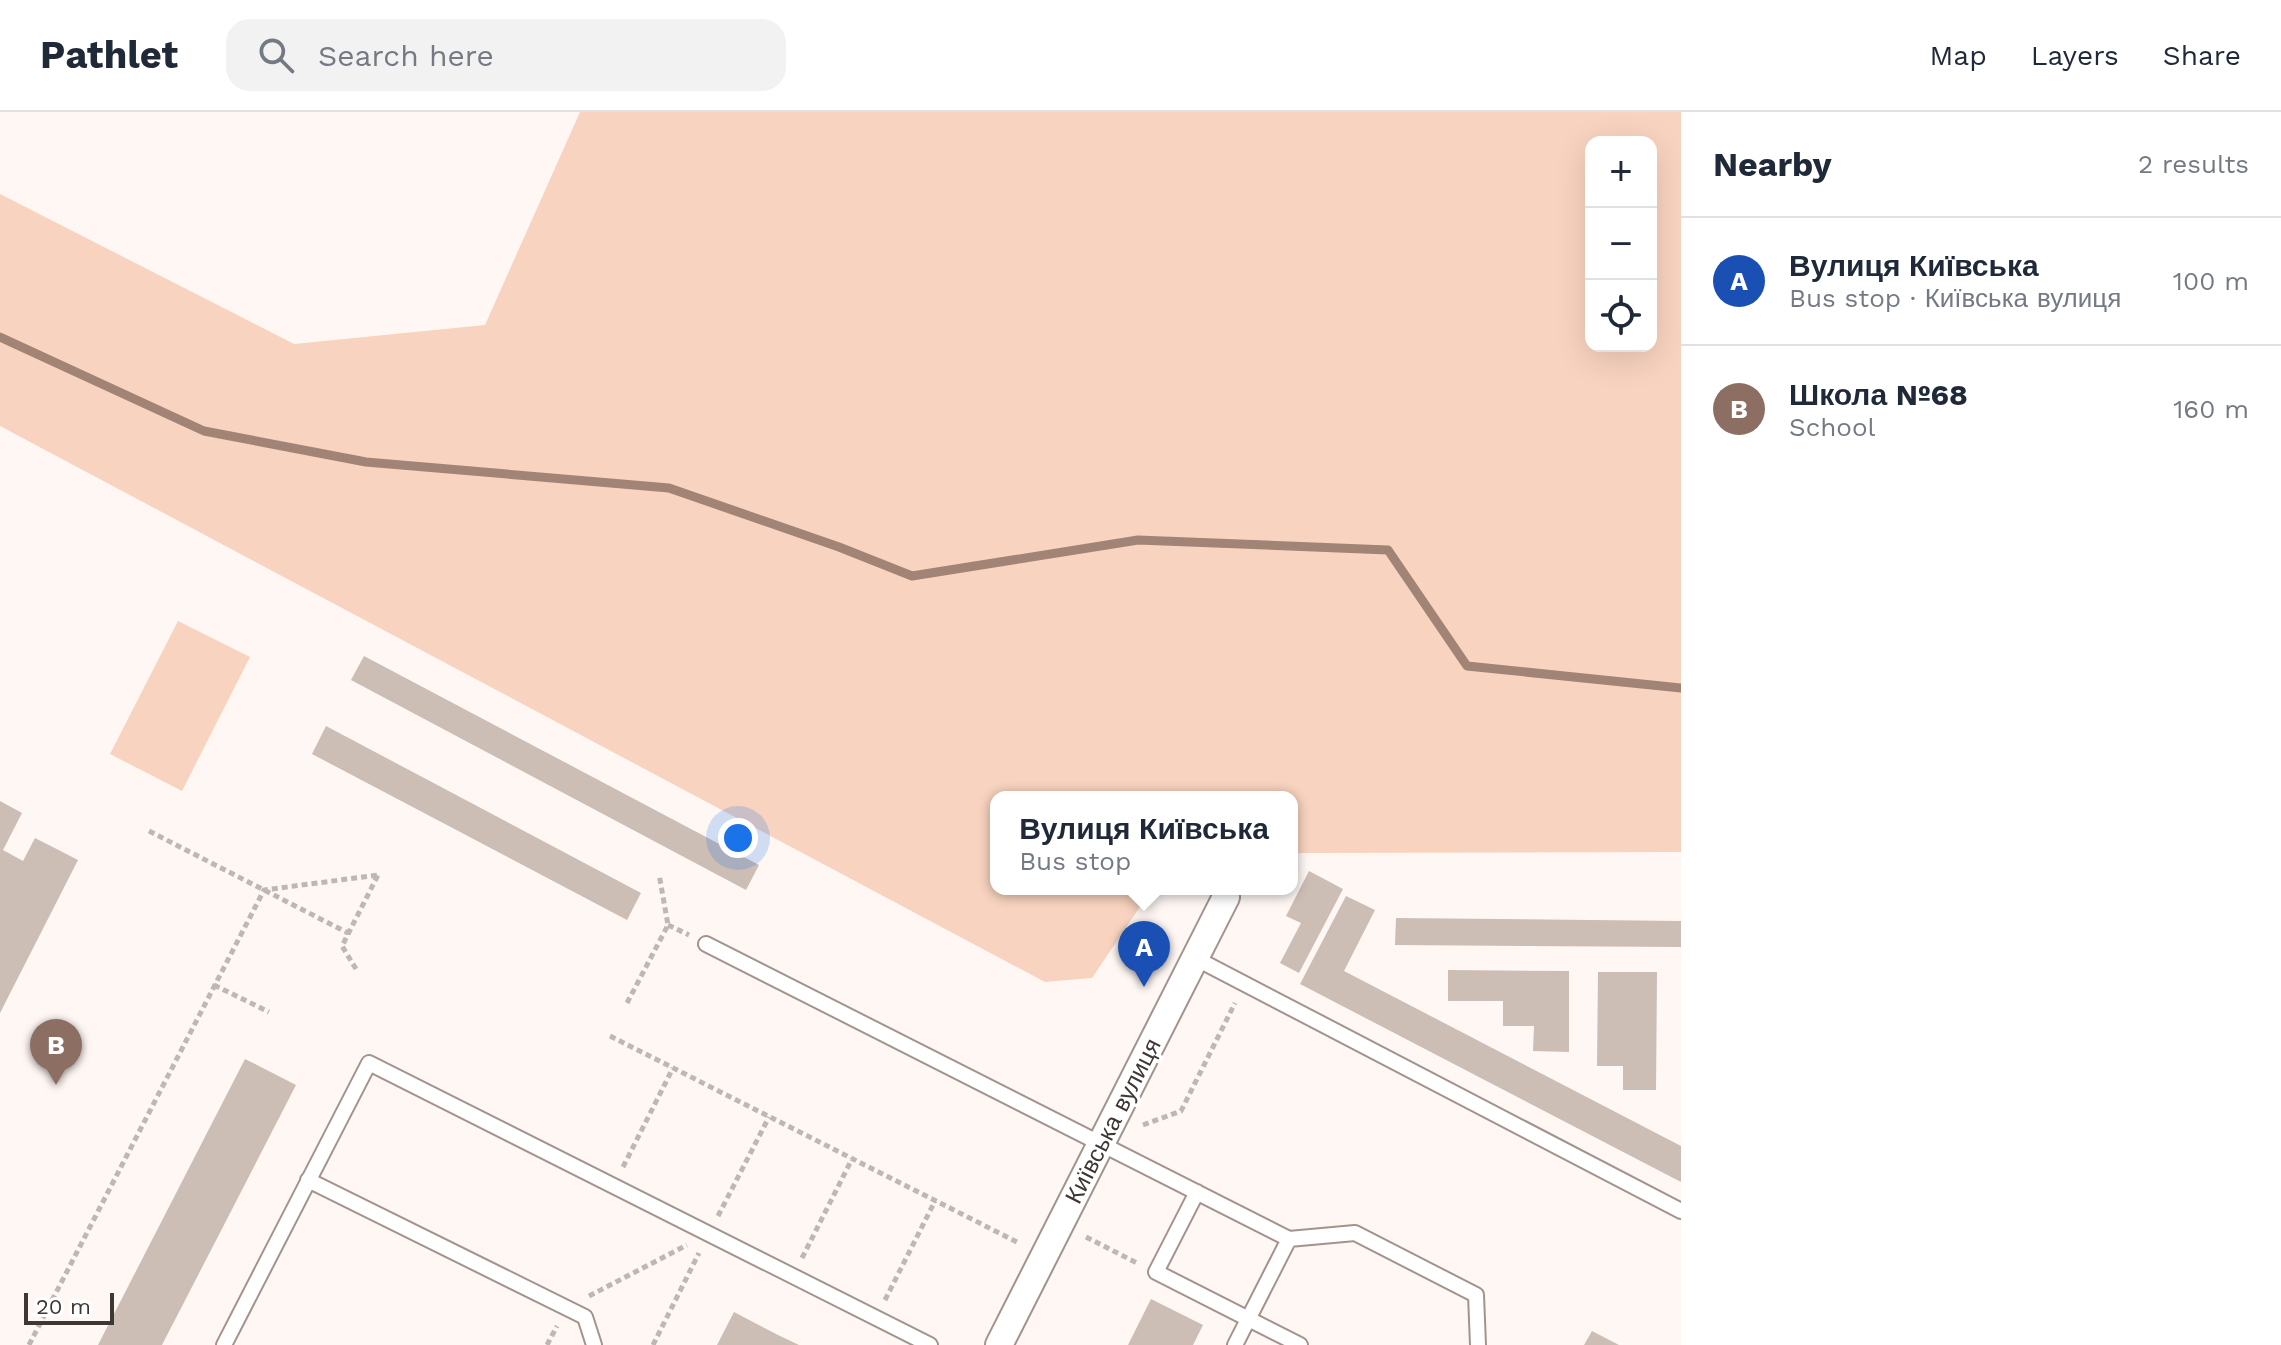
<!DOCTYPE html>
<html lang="en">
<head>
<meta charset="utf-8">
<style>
  :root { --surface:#fff; --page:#f2f2f3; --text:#1f2937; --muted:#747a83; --line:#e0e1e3; --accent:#d93025 }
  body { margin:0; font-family:"Work Sans",sans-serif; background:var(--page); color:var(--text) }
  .controls { position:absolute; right:24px; top:24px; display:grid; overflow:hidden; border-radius:16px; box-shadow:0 8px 32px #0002 }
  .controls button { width:72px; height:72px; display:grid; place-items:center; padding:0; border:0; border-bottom:2px solid var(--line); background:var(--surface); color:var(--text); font:40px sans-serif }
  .scale { position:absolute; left:24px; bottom:20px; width:90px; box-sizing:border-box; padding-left:8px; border:4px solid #3e3835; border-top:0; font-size:22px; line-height:28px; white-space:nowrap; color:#3e3835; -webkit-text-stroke:6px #fff; paint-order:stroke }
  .you { position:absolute; left:738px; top:726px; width:28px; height:28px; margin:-20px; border:6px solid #fff; border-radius:50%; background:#1a73e8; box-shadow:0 0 0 12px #1a73e833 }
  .badge { display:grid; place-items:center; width:52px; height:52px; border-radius:50%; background:var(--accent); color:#fff; font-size:26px; font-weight:700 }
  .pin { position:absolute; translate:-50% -66px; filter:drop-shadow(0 2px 4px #0008) }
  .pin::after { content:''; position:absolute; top:42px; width:28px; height:24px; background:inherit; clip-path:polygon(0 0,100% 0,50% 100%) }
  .popup { position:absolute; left:990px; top:679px; width:308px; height:104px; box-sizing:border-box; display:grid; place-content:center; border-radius:16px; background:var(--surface); filter:drop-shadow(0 2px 6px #0005); font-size:26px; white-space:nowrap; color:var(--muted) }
  .popup b { font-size:30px; color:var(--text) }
  .popup::after { content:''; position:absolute; left:50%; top:100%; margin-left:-16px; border:16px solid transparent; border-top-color:var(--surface) }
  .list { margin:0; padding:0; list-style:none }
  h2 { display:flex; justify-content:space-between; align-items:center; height:104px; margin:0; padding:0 32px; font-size:34px }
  h2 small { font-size:26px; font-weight:400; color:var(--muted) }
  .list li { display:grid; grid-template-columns:52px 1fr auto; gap:24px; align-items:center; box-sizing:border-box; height:128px; padding:0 32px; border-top:2px solid var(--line) }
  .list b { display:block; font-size:30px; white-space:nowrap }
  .list p { margin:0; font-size:26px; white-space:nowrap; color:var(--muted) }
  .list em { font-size:26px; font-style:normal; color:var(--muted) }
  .icon { flex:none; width:44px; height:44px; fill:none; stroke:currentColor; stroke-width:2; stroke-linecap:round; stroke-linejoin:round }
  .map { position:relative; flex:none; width:1681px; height:1233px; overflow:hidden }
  header { display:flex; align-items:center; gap:48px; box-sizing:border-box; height:112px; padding:0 40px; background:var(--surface); border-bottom:2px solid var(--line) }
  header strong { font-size:38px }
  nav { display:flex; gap:44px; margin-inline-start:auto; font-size:28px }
  .search { width:560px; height:72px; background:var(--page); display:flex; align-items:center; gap:20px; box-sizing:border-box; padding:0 28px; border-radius:24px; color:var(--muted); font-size:30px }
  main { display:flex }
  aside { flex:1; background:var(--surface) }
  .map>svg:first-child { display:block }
</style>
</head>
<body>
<header>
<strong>Pathlet</strong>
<div class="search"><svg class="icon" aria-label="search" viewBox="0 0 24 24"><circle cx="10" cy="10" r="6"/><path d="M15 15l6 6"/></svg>Search here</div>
<nav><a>Map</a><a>Layers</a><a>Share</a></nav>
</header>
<main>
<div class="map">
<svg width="1681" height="1233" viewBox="0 0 1681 1233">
  <rect width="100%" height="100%" fill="#fef7f4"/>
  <path fill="#f8d3bf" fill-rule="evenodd" d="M 580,0 L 1681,0 L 1681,740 L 1292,741 L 1292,685 L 996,685 L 996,777 L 1152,777 L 1092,866 L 1045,870 L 0,314 L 0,82 L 294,232 L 485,213 ZM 1591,30 L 1651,30 L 1651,234 L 1591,234 Z
    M 178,509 L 250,545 L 182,679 L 110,642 Z"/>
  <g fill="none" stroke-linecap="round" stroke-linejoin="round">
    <path stroke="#a18475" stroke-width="9" d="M 0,225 L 204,319 L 366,350 L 669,376 L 839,435 L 912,464 L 1138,428 L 1388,438 L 1467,554 L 1681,576"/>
  </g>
  <path fill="#ccbdb5" d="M 364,544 L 759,753 L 746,778 L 351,568 Z
    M 326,614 L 641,781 L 627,808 L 312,642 Z
    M 0,689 L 22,701 L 3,738 L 23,749 L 35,726 L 78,748 L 0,901 Z
    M 1309,759 L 1343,777 L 1299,861 L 1280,851 L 1301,811 L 1286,804 Z
    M 1346,784 L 1375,798 L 1344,859 L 1681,1034 L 1681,1070 L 1300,872 Z
    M 1396,806 L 1681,809 L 1681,835 L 1395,833 Z
    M 1448,858 L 1569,859 L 1569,940 L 1533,939 L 1534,914 L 1503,914 L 1503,889 L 1448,889 Z
    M 1598,860 L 1657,860 L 1656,978 L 1623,978 L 1623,954 L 1597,954 Z
    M 245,947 L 296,973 L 226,1109 L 162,1233 L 98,1233 Z
    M 1151,1187 L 1203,1213 L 1193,1233 L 1128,1233 Z
    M 734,1200 L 778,1223 L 799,1233 L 717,1233 Z
    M 1592,1219 L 1619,1233 L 1584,1233 Z"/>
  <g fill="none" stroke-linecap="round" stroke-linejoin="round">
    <g stroke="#a2948c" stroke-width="18">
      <path id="service" d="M 706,832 L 1289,1127 L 1355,1121 L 1476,1183 L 1478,1233
        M 1195,846 L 1681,1099
        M 308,1068 L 585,1205 L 594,1233
        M 1197,1080 L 1156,1160 L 1300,1233
        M 224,1233 L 369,951 L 930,1233
        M 1235,1233 L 1289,1127"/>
    </g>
    <g stroke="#a2948c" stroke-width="30">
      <path id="minor" d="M 999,1233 L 1226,785"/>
    </g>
    <path stroke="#beb7b4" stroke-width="5" stroke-dasharray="6 4" stroke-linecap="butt" d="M 149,719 L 348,821
      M 668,813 L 689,823
      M 356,857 L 342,834 L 378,763
      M 214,873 L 269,900
      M 627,891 L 668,813 L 659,762
      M 610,924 L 1019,1131
      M 1143,1013 L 1181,999 L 1235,891
      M 623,1055 L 673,956
      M 718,1104 L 769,1005
      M 1086,1125 L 1137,1151
      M 802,1146 L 852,1047
      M 589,1184 L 687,1133
      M 885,1188 L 935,1089
      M 29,1233 L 264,778 L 378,763
      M 547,1233 L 557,1214
      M 653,1233 L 699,1141"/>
    <use href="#service" stroke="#fff" stroke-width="14"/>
    <use href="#minor" stroke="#fff" stroke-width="26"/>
  </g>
  <g text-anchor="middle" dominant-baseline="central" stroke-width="7" stroke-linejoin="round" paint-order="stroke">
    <g font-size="24" fill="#3e3835" stroke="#fff">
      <text transform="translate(1113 1009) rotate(-63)">Київська вулиця</text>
    </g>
  </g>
</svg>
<div class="controls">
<button>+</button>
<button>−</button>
<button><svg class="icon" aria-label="locate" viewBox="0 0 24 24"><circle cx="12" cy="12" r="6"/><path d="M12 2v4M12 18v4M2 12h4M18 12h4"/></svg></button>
</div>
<div class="scale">20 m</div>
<div class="you"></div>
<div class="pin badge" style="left:1144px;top:875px;background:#1a4fb4">A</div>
<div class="popup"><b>Вулиця Київська</b>Bus stop</div>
<div class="pin badge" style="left:56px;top:973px;background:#8d6e63">B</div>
</div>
<aside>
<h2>Nearby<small>2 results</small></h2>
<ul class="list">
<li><span class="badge" style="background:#1a4fb4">A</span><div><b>Вулиця Київська</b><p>Bus stop · Київська вулиця</p></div><em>100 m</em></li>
<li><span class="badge" style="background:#8d6e63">B</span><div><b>Школа №68</b><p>School</p></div><em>160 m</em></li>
</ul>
</aside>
</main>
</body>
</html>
